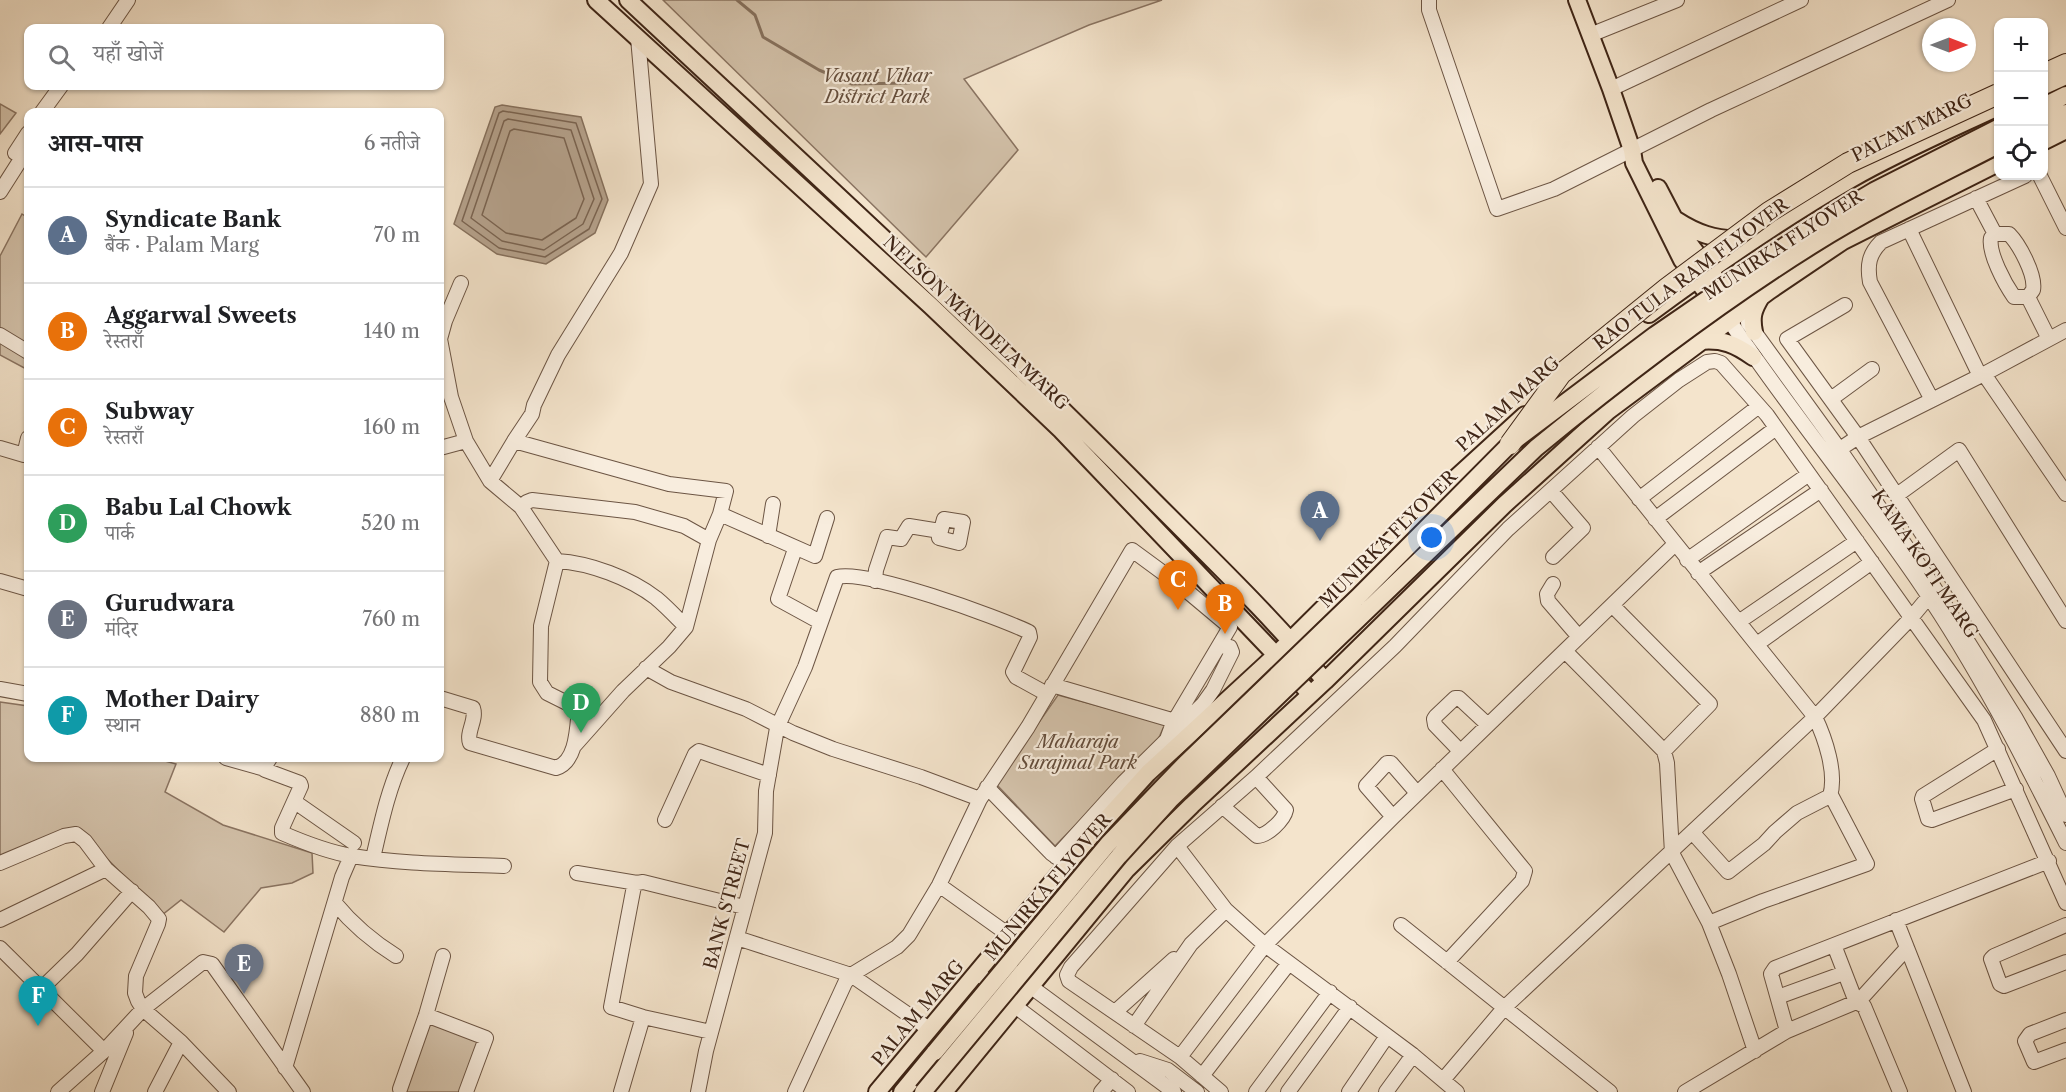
<!DOCTYPE html>
<html lang="hi">
<head>
<meta charset="utf-8">
<style>
  :root { --surface:#fff; --page:#f2f2f2; --text:#202124; --muted:#757577; --line:#e0e0e0; --accent:#0b8043 }
  body { margin:0; font-family:"Libre Caslon Text","Noto Serif Devanagari",serif; background:var(--page); color:var(--text) }
  .controls { position:absolute; right:18px; top:18px; display:grid; overflow:hidden; border-radius:12px; box-shadow:0 2px 4px #0004 }
  .controls button { width:54px; height:54px; display:grid; place-items:center; padding:0; border:0; border-bottom:2px solid var(--line); background:var(--surface); color:var(--text); font:30px sans-serif }
  .compass { position:absolute; left:1922px; top:18px; width:54px; height:54px; border-radius:50%; background:var(--surface); box-shadow:0 2px 4px #0004; rotate:90deg }
  .you { position:absolute; left:1432px; top:538px; width:21px; height:21px; margin:-15px; border:4px solid #fff; border-radius:50%; background:#1a73e8; box-shadow:0 0 0 9px #1a73e833 }
  .badge { display:grid; place-items:center; width:39px; height:39px; border-radius:50%; background:var(--accent); color:#fff; font-size:20px; font-weight:700 }
  .pin { position:absolute; translate:-50% -50px; filter:drop-shadow(0 2px 3px #0008) }
  .pin::after { content:''; position:absolute; top:32px; width:21px; height:18px; background:inherit; clip-path:polygon(0 0,100% 0,50% 100%) }
  .list { margin:0; padding:0; list-style:none }
  h2 { display:flex; justify-content:space-between; align-items:center; height:78px; margin:0; padding:0 24px; font-size:26px }
  h2 small { font-size:20px; font-weight:400; color:var(--muted) }
  .list li { display:grid; grid-template-columns:39px 1fr auto; gap:18px; align-items:center; box-sizing:border-box; height:96px; padding:0 24px; border-top:2px solid var(--line) }
  .list b { display:block; font-size:22px; white-space:nowrap }
  .list p { margin:0; font-size:20px; white-space:nowrap; color:var(--muted) }
  .list em { font-size:20px; font-style:normal; color:var(--muted) }
  .icon { flex:none; width:33px; height:33px; fill:none; stroke:currentColor; stroke-width:2; stroke-linecap:round; stroke-linejoin:round }
  .map { position:relative; flex:none; width:2066px; height:1092px; overflow:hidden }
  .search { position:absolute; background:var(--surface); box-shadow:0 2px 4px #0004; left:24px; top:24px; width:420px; height:66px; display:flex; align-items:center; gap:15px; box-sizing:border-box; padding:0 21px; border-radius:12px; color:var(--muted); font-size:22px }
  .panel { position:absolute; background:var(--surface); box-shadow:0 2px 4px #0004; left:24px; top:108px; width:420px; height:654px; border-radius:12px }
  .map>svg:first-child { display:block }
</style>
</head>
<body>
<div class="map">
<svg width="2066" height="1092" viewBox="0 0 2066 1092">
  <rect width="100%" height="100%" fill="#f4e4cc"/>
  <filter id="stains"><feTurbulence type="fractalNoise" baseFrequency=".00333" numOctaves="4"/><feColorMatrix values="0 0 0 0 .2 0 0 0 0 .09 0 0 0 0 .02 0 0 0 .5 -.17"/></filter>
  <radialGradient id="worn" r=".72"><stop offset=".6" stop-color="#630" stop-opacity="0"/><stop offset="1" stop-color="#630" stop-opacity=".3"/></radialGradient>
  <path fill="#d5c4ad" stroke="#8a7462" stroke-width="1.5" d="M 663,0 L 1162,0 L 1089,25 L 964,79 L 1018,150 L 926,257 Z
    M 0,104 L 16,113 L 0,134 Z
    M 22,214 L 28,218 L 28,370 L 0,355 L 0,256 Z
    M 1058,695 L 1165,724 L 1157,742 L 1055,846 L 996,784 Z
    M 0,702 L 28,706 L 28,758 L 154,758 L 176,764 L 165,792 L 223,825 L 312,853 L 313,873 L 292,883 L 261,888 L 224,932 L 181,900 L 162,915 L 76,827 L 0,858 Z
    M 426,1015 L 486,1038 L 466,1092 L 404,1092 Z"/>
  <path fill="#b6a38e" stroke="#86715e" stroke-width="1.5" d="M 502,105 L 581,117 L 608,200 L 595,233 L 546,264 L 497,254 L 454,224 L 495,107 Z"/>
  <g fill="none" stroke-linecap="round" stroke-linejoin="round">
    <path stroke="#7a6452" stroke-width="1.5" d="M 503,111 L 576,123 L 602,199 L 589,229 L 545,257 L 499,248 L 462,221 L 499,113 Z
      M 508,119 L 571,130 L 594,199 L 583,224 L 544,250 L 502,241 L 471,218 L 504,121 Z
      M 514,129 L 564,138 L 584,199 L 576,218 L 542,240 L 506,233 L 482,215 L 510,131 Z"/>
    <path stroke="#86715e" stroke-width="3" d="M 737,0 L 755,15 L 763,37 L 819,70 L 852,84 L 909,83"/>
    <g stroke="#6c5544" stroke-width="16">
      <path id="minor" d="M 1429,0 L 1429,10 L 1497,209 L 1554,189 L 1711,110 L 1948,0
        M 109,28 L 128,0
        M 1590,35 L 1677,0
        M 638,38 L 651,184 L 621,253 L 558,355 L 534,405 L 532,414 L 514,441 L 669,484 L 726,491 L 720,514 L 815,556 L 827,518
        M 1611,89 L 1801,0
        M 42,112 L 61,86
        M 15,153 L 28,133
        M 2040,176 L 2066,228
        M 0,192 L 28,148
        M 1976,198 L 1995,234
        M 1909,229 L 1980,376
        M 461,283 L 445,321 L 440,339 L 451,397 L 466,441 L 490,481 L 521,507 L 557,561 L 541,626 L 540,682 L 547,693 L 581,710 L 594,722
        M 2028,297 L 2033,290 C 2036,275 2019,244 2009,234 L 1995,234 L 1991,238 C 1988,253 2005,284 2014,297 L 2028,297 L 2049,339
        M 1845,305 L 1787,339 L 1858,437 L 2066,751
        M 1729,320 C 1790,411 1860,495 1921,585 C 1977,667 2022,755 2066,843
        M 1748,323 L 1840,450 L 1930,581 L 2015,717 L 2048,776 L 2066,815
        M 0,335 L 28,352
        M 1984,374 L 2066,330
        M 1831,399 L 1872,369
        M 1932,400 L 1870,282 C 1867,265 1869,254 1881,242 L 2025,176
        M 1598,447 L 1815,717 C 1825,738 1837,773 1830,796 L 1797,813 L 1775,832 L 1764,844 L 1728,872 L 1693,833
        M 0,448 L 24,455 L 28,438
        M 440,448 L 466,441
        M 1834,453 L 1858,437 L 1984,374 L 2066,494
        M 490,481 L 514,441
        M 1551,491 L 1583,528 L 1553,557
        M 1897,495 L 1959,450 L 2066,621
        M 1639,499 L 1759,406
        M 521,507 L 527,502 L 532,500 L 635,512 L 684,526 L 709,540
        M 944,519 L 963,522 L 959,543 L 939,538 Z
        M 1655,519 L 1776,428
        M 768,536 L 773,504
        M 795,549 L 778,599 L 820,622
        M 1687,560 L 1809,474
        M 557,561 C 590,563 630,578 656,598 C 667,607 677,618 686,627
        M 1698,573 L 1821,490
        M 0,581 L 28,589
        M 875,581 L 876,570 L 887,537 L 901,539 L 909,526 L 940,531
        M 1553,584 L 1547,594 L 1548,601 L 1579,637
        M 1612,605 L 1710,704 L 1664,751
        M 1740,621 L 1857,541
        M 1757,644 L 1872,562
        M 1565,651 L 1664,751 L 1667,763 L 1672,853 L 1709,923 L 1763,901 L 1867,864 L 1831,795
        M 646,668 L 671,682 L 746,709 L 793,733 L 833,749 L 921,777 L 980,799
        M 1052,685 L 1175,721
        M 0,689 L 28,694
        M 440,698 L 473,708 C 477,720 466,732 470,743 L 556,768 C 577,762 577,727 579,709
        M 575,745 L 623,691 L 669,647 L 686,627 L 709,540 L 720,514
        M 1998,749 L 1923,796 L 1922,799 L 1928,819 L 1932,820 L 2016,789
        M 1460,751 L 1435,725 L 1434,719 L 1436,716 L 1455,698 L 1459,698 L 1488,725
        M 226,758 L 265,769
        M 270,758 L 265,766 L 265,770 L 300,783 L 301,786 L 282,828 L 282,833 C 305,843 328,852 352,856 C 402,864 453,864 504,866
        M 1442,769 L 1525,871 L 1522,881 L 1447,962
        M 987,787 L 1051,853 L 1062,861
        M 295,802 L 354,843
        M 1222,806 L 1257,836 C 1267,836 1284,820 1286,810 L 1256,777
        M 1393,817 L 1366,786 L 1387,763 L 1391,763 L 1417,793
        M 665,820 L 695,754 L 699,751 L 769,775
        M 1177,846 L 1226,910 L 1265,945 L 1413,1055 L 1457,1092
        M 1056,857 L 1123,783 L 1203,704 L 1213,690 L 1232,652 L 1230,647 L 1221,646
        M 373,858 C 381,824 388,789 403,758
        M 0,863 L 64,836 L 76,834 L 85,841 L 106,869
        M 577,873 L 637,883 L 643,882 L 744,907
        M 637,883 L 634,886 L 611,1007 L 643,1017 L 711,1032
        M 939,885 L 1009,935
        M 335,903 C 353,925 372,941 396,956
        M 0,920 L 106,869 L 149,907 L 159,919 L 158,924 L 136,976 L 135,993 L 138,1001 L 143,1009 L 181,1042 L 229,1092
        M 1896,920 L 1964,1092
        M 1709,923 L 1729,974 L 1755,1051
        M 1401,925 L 1610,1092
        M 2066,925 L 1994,956 L 1991,959 L 2000,984 L 2004,986 L 2066,962
        M 737,938 L 851,975 L 929,1029
        M 1834,945 L 1856,1002
        M 0,948 L 104,1051
        M 994,953 L 1030,986 L 1174,1092
        M 978,973 L 1015,1006 L 1128,1092
        M 40,990 L 77,954 L 132,891
        M 1778,997 L 1844,973
        M 1858,1002 L 1907,948
        M 1115,1012 L 1174,959
        M 426,1015 L 486,1038 L 466,1092
        M 2066,1020 L 2030,1034 L 2025,1041 L 2034,1062 L 2066,1050
        M 1134,1026 L 1191,944 L 1226,910
        M 1787,1031 L 1771,974 L 1775,968 L 2049,861
        M 1180,1057 L 1265,945 L 1393,817 L 1675,544
        M 1140,1061 L 1168,1070 L 1197,1092
        M 285,1068 L 342,877 L 351,856
        M 1202,1076 L 1289,963
        M 1443,1080 L 1505,1007 L 1815,717 L 1911,618 L 1935,589
        M 400,1089 L 426,1015 L 443,956
        M 58,1092 L 104,1051 L 143,1009 L 203,962 L 212,964 L 303,1092
        M 102,1092 L 126,1033
        M 155,1092 L 181,1042
        M 621,1092 L 643,1017
        M 698,1092 L 706,1051 L 765,833 L 766,791 L 777,728 L 805,667 L 837,577 C 866,569 998,617 1029,632 L 1030,637 L 1013,672 L 1016,677 L 1047,694
        M 795,1092 L 845,983 L 851,975 L 897,947 L 909,935 L 939,885 L 980,799 L 1028,727 L 1132,550 L 1181,586 L 1230,627 L 1173,723 L 1166,742
        M 1101,1092 L 1112,1079
        M 1221,1092 L 1180,1057 L 1069,981 L 1067,975 L 1071,967 L 1177,846 L 1256,777 L 1395,646 L 1508,529 L 1633,416 L 1679,380 L 1707,362 L 1715,361 L 1721,363 L 1767,415 L 1984,720 L 2066,903
        M 1256,1092 L 1330,992
        M 1288,1092 L 1350,1007
        M 1349,1092 L 1387,1036
        M 1386,1092 L 1413,1055
        M 1685,1092 L 1787,1031 L 1856,1002 L 1864,1006 L 1900,1092"/>
    </g>
    <g stroke="#3f2516" stroke-width="20">
      <path id="major" d="M 596,0 L 931,306 L 1061,430 L 1276,655 L 1310,694
        M 628,0 C 801,162 976,321 1142,489 C 1204,552 1269,613 1325,681
        M 1577,0 L 1611,89 L 1632,150 L 1634,163 L 1682,260 L 1718,308
        M 2044,86 L 2066,76
        M 2044,106 L 2066,95
        M 2044,124 L 2066,113
        M 2044,141 L 2066,130
        M 1658,188 L 1682,234 L 1731,299
        M 1676,220 C 1696,233 1715,240 1739,239
        M 1649,314 C 1714,266 1780,220 1851,179 C 1898,152 1949,130 1998,107
        M 1754,332 C 1751,317 1753,310 1761,297
        M 1700,341 C 1723,339 1735,344 1753,357
        M 877,1092 L 1090,837 L 1148,773 L 1276,655 L 1434,498 L 1525,415
        M 902,1092 L 935,1052
        M 944,1092 L 1127,869 L 1192,805 L 1325,681 L 1504,505 L 1608,411 L 1769,291 L 1843,241 L 1998,163"/>
    </g>
    <g stroke="#3f2516" stroke-width="22">
      <path id="highway" d="M 2044,74 L 2066,64"/>
    </g>
    <use href="#minor" stroke="#f8edde" stroke-width="14"/>
    <use href="#major" stroke="#f4e4cc" stroke-width="16"/>
    <use href="#highway" stroke="#f4e4cc" stroke-width="20"/>
    <g stroke="#3f2516" stroke-width="20" stroke-linecap="butt">
      <path id="major-bridge" d="M 935,1052 L 1108,844 L 1184,765 L 1359,596 L 1510,444 L 1655,335 L 1805,232 L 1874,191 L 1998,128
        M 923,1092 L 1119,856 L 1170,800 L 1536,448 C 1625,375 1716,305 1814,244 C 1873,207 1936,177 1998,145"/>
    </g>
    <g stroke="#3f2516" stroke-width="22" stroke-linecap="butt">
      <path id="highway-bridge" d="M 1510,444 L 1561,374 L 1667,288 L 1769,212 L 1848,163 L 1998,94"/>
    </g>
    <use href="#major-bridge" stroke="#f4e4cc" stroke-width="16"/>
    <use href="#highway-bridge" stroke="#f4e4cc" stroke-width="20"/>
  </g>
  <g text-anchor="middle" dominant-baseline="central" stroke-width="4.5" stroke-linejoin="round" paint-order="stroke">
    <g font-size="18" font-style="italic" fill="#644d3c" stroke="#f8edde">
      <text x="877" y="76">Vasant Vihar<tspan x="877" dy="21">District Park</tspan></text>
      <text x="1078" y="742">Maharaja<tspan x="1078" dy="21">Surajmal Park</tspan></text>
    </g>
    <g font-size="18" fill="#3f2516" stroke="#f8edde">
      <text transform="translate(1912 128) rotate(-26)">PALAM MARG</text>
      <text transform="translate(1783 245) rotate(-33)">MUNIRKA FLYOVER</text>
      <text transform="translate(1691 274) rotate(-37)">RAO TULA RAM FLYOVER</text>
      <text transform="translate(976 323) rotate(43)">NELSON MANDELA MARG</text>
      <text transform="translate(1508 404) rotate(-42)">PALAM MARG</text>
      <text transform="translate(1388 539) rotate(-45)">MUNIRKA FLYOVER</text>
      <text transform="translate(1925 564) rotate(56)">KAMA KOTI MARG</text>
      <text transform="translate(1048 887) rotate(-50)">MUNIRKA FLYOVER</text>
      <text transform="translate(727 904) rotate(-75)">BANK STREET</text>
      <text transform="translate(918 1013) rotate(-50)">PALAM MARG</text>
    </g>
  </g>
  <rect width="100%" height="100%" filter="url(#stains)"/>
  <rect width="100%" height="100%" fill="url(#worn)"/>
</svg>
<div class="controls">
<button>+</button>
<button>−</button>
<button><svg class="icon" aria-label="locate" viewBox="0 0 24 24"><circle cx="12" cy="12" r="6"/><path d="M12 2v4M12 18v4M2 12h4M18 12h4"/></svg></button>
</div>
<svg class="compass" viewBox="-18 -18 36 36"><path d="M0-13l5 13h-10z" fill="#e53935"/><path d="M0 13l5-13h-10z" fill="#757577"/></svg>
<div class="you"></div>
<div class="pin badge" style="left:1320px;top:541px;background:#5c6f8a">A</div>
<div class="pin badge" style="left:1225px;top:634px;background:#e8710a">B</div>
<div class="pin badge" style="left:1178px;top:610px;background:#e8710a">C</div>
<div class="pin badge" style="left:581px;top:733px;background:#2e9e5b">D</div>
<div class="pin badge" style="left:244px;top:994px;background:#6b7280">E</div>
<div class="pin badge" style="left:38px;top:1026px;background:#0f9aa8">F</div>
<div class="search"><svg class="icon" aria-label="search" viewBox="0 0 24 24"><circle cx="10" cy="10" r="6"/><path d="M15 15l6 6"/></svg>यहाँ खोजें</div>
<section class="panel">
<h2>आस-पास<small>6 नतीजे</small></h2>
<ul class="list">
<li><span class="badge" style="background:#5c6f8a">A</span><div><b>Syndicate Bank</b><p>बैंक · Palam Marg</p></div><em>70 m</em></li>
<li><span class="badge" style="background:#e8710a">B</span><div><b>Aggarwal Sweets</b><p>रेस्तराँ</p></div><em>140 m</em></li>
<li><span class="badge" style="background:#e8710a">C</span><div><b>Subway</b><p>रेस्तराँ</p></div><em>160 m</em></li>
<li><span class="badge" style="background:#2e9e5b">D</span><div><b>Babu Lal Chowk</b><p>पार्क</p></div><em>520 m</em></li>
<li><span class="badge" style="background:#6b7280">E</span><div><b>Gurudwara</b><p>मंदिर</p></div><em>760 m</em></li>
<li><span class="badge" style="background:#0f9aa8">F</span><div><b>Mother Dairy</b><p>स्थान</p></div><em>880 m</em></li>
</ul>
</section>
</div>
</body>
</html>
